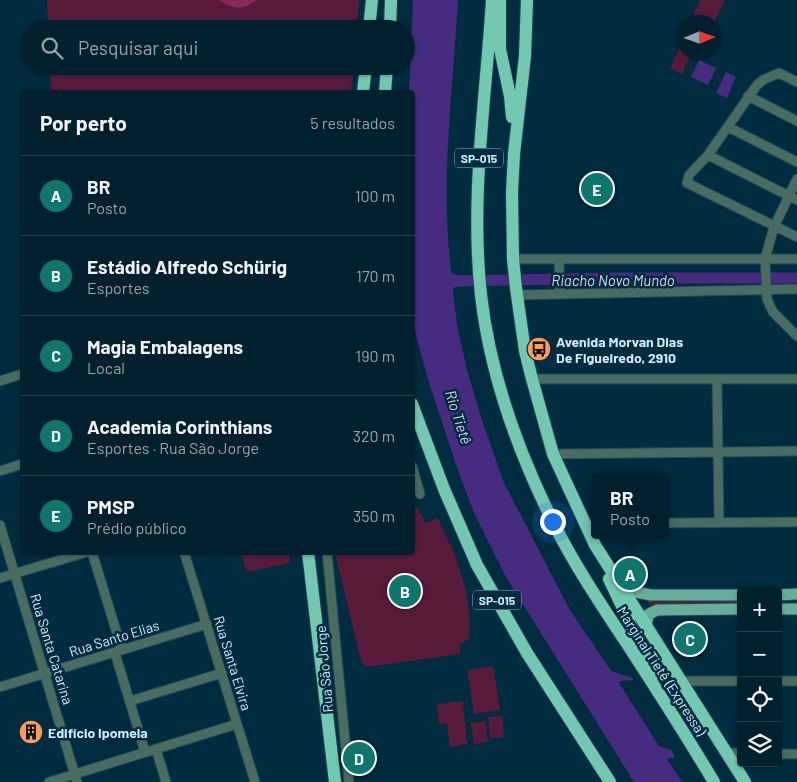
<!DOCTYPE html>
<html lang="pt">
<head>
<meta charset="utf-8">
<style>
  :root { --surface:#01202e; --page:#0b2836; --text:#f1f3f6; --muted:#96a3aa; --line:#233e4a; --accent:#0f766e }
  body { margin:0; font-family:Barlow,sans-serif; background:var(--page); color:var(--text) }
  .controls { position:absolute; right:15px; bottom:15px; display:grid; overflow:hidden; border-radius:5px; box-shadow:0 1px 4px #0004 }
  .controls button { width:45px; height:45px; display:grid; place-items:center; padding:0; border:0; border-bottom:1px solid var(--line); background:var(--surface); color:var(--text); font:25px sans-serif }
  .compass { position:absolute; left:677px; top:15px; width:45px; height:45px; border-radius:50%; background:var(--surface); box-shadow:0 1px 4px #0004; rotate:88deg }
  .you { position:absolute; left:552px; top:521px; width:18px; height:18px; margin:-12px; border:4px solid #fff; border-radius:50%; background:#1a73e8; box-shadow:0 0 0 8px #1a73e833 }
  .badge { display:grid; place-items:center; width:32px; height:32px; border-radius:50%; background:var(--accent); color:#fff; font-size:16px; font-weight:700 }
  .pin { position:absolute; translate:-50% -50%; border:2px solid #fff; box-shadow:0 1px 5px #0006 }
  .popup { position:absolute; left:591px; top:474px; width:78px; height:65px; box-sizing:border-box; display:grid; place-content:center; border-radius:5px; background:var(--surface); filter:drop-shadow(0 1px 4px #0005); font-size:16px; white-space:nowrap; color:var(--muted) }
  .popup b { font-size:19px; color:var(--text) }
  .popup::after { content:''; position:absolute; left:50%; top:100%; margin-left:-10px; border:10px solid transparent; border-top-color:var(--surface) }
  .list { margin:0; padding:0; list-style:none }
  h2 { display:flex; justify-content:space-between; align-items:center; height:65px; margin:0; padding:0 20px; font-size:21px }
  h2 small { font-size:16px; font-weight:400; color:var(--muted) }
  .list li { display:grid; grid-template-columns:32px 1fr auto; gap:15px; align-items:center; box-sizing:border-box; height:80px; padding:0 20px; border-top:1px solid var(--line) }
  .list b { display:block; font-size:19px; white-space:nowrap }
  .list p { margin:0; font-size:16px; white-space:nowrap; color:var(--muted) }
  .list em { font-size:16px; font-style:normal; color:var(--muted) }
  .icon { flex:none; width:28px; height:28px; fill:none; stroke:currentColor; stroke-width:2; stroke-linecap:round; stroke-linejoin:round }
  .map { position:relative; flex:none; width:797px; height:782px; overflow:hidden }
  .search { position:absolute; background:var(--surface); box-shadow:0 1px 4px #0004; left:20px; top:20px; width:395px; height:55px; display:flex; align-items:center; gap:12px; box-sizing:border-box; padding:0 18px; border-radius:28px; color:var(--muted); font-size:19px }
  .panel { position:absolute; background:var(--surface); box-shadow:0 1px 4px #0004; left:20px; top:90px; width:395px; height:465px; border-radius:5px }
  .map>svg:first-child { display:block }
</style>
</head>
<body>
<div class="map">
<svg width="797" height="782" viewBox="0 0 797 782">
  <rect width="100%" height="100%" fill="#012b3e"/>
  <path fill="#581a39" d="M 47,0 L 359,0 L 357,29 L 48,29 Z
    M 700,0 L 725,0 L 714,22 L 707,22 L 693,15 Z
    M 680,47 L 684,50 L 684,52 L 692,53 L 682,74 L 670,68 Z
    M 50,66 L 354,66 L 351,92 L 51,92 Z
    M 413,508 L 419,508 L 419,513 L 421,513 L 425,523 L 438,518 L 449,543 L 451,544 C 463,579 472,600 469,639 L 460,644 L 460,654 L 366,667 L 361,661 L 335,553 L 412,552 Z
    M 241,553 L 290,553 L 290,563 L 247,572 Z
    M 741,600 L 741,604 L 648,605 L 647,601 Z
    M 493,666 L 500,710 L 474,714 L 467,670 Z
    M 463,701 L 467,744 L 450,747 L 447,723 L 439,724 L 437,704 Z
    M 502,716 L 504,737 L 490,738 L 488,717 Z
    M 485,721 L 488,742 L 474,744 L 471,723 Z"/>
  <path fill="#872858" d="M 219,0 L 257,0 C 242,10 234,10 219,0 Z"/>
  <path fill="#462b80" d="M 413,0 L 458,0 C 453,90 440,180 451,271 L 453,274 L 471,278 L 472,286 L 455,287 L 453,290 L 457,325 L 467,370 L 481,417 L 504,483 L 570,610 L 611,671 L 633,678 L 633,680 L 620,681 L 619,683 L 659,746 L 671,750 L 675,757 L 667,759 L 682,782 L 634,782 L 507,579 L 474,513 L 455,462 L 429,382 L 416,336 L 413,315 L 412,92 L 409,92 Z
    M 699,60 L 716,68 L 708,85 L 691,77 Z
    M 726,72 L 736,77 L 727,98 L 716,93 Z"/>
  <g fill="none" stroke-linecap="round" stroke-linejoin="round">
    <path stroke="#462b80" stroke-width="11" d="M 456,281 L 617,278 L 797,278"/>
    <g stroke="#1e4658" stroke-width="11">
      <path id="minor" d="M 797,82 L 779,73 L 763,80 L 757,85 L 708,155 L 689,175 L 687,183 L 797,237
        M 748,96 L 797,121
        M 728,127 L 797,162
        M 708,155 L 797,200
        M 797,179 L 774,227 L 765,259 L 767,299 L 770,306 L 773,312 L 797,336
        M 513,259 L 797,259
        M 559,259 L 560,294
        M 516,295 L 797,289
        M 532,379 L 797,379
        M 717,379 L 719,523
        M 0,381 L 22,374
        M 553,454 L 797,451
        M 412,466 L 420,494
        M 0,471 L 22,464
        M 665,523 L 797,522
        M 0,525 L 77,782
        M 92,552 L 122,650
        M 184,552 L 255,782
        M 327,552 L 349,782
        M 0,578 L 87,552
        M 115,653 L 145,752
        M 681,681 L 741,681
        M 778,681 L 797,681
        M 0,687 L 207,624
        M 130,701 L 222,673
        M 156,749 L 166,782
        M 727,753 L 741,753
        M 778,754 L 797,754
        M 49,782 L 237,724"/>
    </g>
    <g stroke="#1e4658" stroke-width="13">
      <path id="major" d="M 625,590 L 651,595 L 741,595
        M 778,595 L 797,594
        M 778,609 L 797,609
        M 646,625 L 649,614 L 657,610 L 741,609"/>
    </g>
    <g stroke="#1e4658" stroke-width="14">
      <path id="highway" d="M 492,0 C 486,98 470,197 481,295 C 490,375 518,452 554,524 C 576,568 604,609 631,650 C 659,693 687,737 714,782
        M 500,0 L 500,49 L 510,96 L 512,117
        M 527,0 L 525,56 L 514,154 L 512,192 L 513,259 L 516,288 L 525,351 L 532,379 L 553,454 L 595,545 L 745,782
        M 369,29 L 372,0
        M 390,29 L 391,0
        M 363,92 L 366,66
        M 385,92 L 387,66
        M 412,404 L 444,489 L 477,565 L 527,653 L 610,782
        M 308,552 L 335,782
        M 609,579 L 654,674"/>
    </g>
    <use href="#minor" stroke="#4a6b60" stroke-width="9"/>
    <use href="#major" stroke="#67ae99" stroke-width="11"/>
    <use href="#highway" stroke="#72c9af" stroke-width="12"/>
  </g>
  <defs>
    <g id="bus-disc" transform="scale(1.25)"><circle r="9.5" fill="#fe9b58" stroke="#012b3e"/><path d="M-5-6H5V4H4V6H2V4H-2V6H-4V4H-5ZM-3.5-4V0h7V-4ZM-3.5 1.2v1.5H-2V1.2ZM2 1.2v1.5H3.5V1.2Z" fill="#111"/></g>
    <g id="building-disc" transform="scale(1.25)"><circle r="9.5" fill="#fe9b58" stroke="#012b3e"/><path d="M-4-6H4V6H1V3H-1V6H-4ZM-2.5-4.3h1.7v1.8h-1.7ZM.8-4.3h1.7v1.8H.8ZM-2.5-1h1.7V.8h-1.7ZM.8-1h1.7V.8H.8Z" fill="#111"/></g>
  </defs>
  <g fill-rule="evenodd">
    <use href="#bus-disc" x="539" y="349"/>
    <use href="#building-disc" x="31" y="732"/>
  </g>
  <g text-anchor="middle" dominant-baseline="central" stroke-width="5" stroke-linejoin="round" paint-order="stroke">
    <g fill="#012b3e" stroke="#91b1c2" stroke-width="1">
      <rect x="455" y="148.5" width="48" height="19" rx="4"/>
      <rect x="473" y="590.5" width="48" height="19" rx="4"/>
    </g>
    <g font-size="12" font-weight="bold" fill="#cfebfb">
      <text x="479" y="158">SP-015</text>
      <text x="497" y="600">SP-015</text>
    </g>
    <g font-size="14" font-weight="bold" fill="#cfebfb" stroke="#012b3e" text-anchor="start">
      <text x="556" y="341">Avenida Morvan Dias<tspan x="556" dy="16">De Figueiredo, 2910</tspan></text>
      <text x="48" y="732">Edifício Ipomeia</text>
    </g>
    <g font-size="14" fill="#cfebfb" stroke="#012b3e">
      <text transform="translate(114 638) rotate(-17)">Rua Santo Elias</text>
      <text transform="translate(52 649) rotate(73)">Rua Santa Catarina</text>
      <text transform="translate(233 663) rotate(73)">Rua Santa Elvira</text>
      <text transform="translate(324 669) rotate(-95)">Rua São Jorge</text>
      <text transform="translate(662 671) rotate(57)">Marginal Tietê (Expressa)</text>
    </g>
    <g font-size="15" font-style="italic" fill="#d8d4ec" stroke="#012b3e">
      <text x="613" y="280">Riacho Novo Mundo</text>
      <text transform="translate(459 417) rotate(72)">Rio Tietê</text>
    </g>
  </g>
</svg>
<div class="controls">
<button>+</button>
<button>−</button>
<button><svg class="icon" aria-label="locate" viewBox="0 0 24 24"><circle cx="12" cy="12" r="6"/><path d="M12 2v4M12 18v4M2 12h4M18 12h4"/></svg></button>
<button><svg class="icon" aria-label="layers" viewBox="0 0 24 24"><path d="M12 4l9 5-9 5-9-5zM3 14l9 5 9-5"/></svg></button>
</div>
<svg class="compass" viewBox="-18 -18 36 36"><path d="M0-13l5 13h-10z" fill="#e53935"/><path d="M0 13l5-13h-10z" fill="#96a3aa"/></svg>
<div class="you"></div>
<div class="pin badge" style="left:630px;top:574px">A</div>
<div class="popup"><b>BR</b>Posto</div>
<div class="pin badge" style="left:405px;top:591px">B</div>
<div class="pin badge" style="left:690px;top:639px">C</div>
<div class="pin badge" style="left:359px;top:758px">D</div>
<div class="pin badge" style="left:597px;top:189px">E</div>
<div class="search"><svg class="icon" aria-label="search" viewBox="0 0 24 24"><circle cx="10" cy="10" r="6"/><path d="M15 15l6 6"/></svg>Pesquisar aqui</div>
<section class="panel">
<h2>Por perto<small>5 resultados</small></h2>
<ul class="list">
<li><span class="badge">A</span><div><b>BR</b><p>Posto</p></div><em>100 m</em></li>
<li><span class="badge">B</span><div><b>Estádio Alfredo Schürig</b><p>Esportes</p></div><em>170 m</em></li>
<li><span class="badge">C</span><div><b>Magia Embalagens</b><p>Local</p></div><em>190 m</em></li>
<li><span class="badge">D</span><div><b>Academia Corinthians</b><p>Esportes · Rua São Jorge</p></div><em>320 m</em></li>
<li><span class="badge">E</span><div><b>PMSP</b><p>Prédio público</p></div><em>350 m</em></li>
</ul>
</section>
</div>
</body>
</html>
